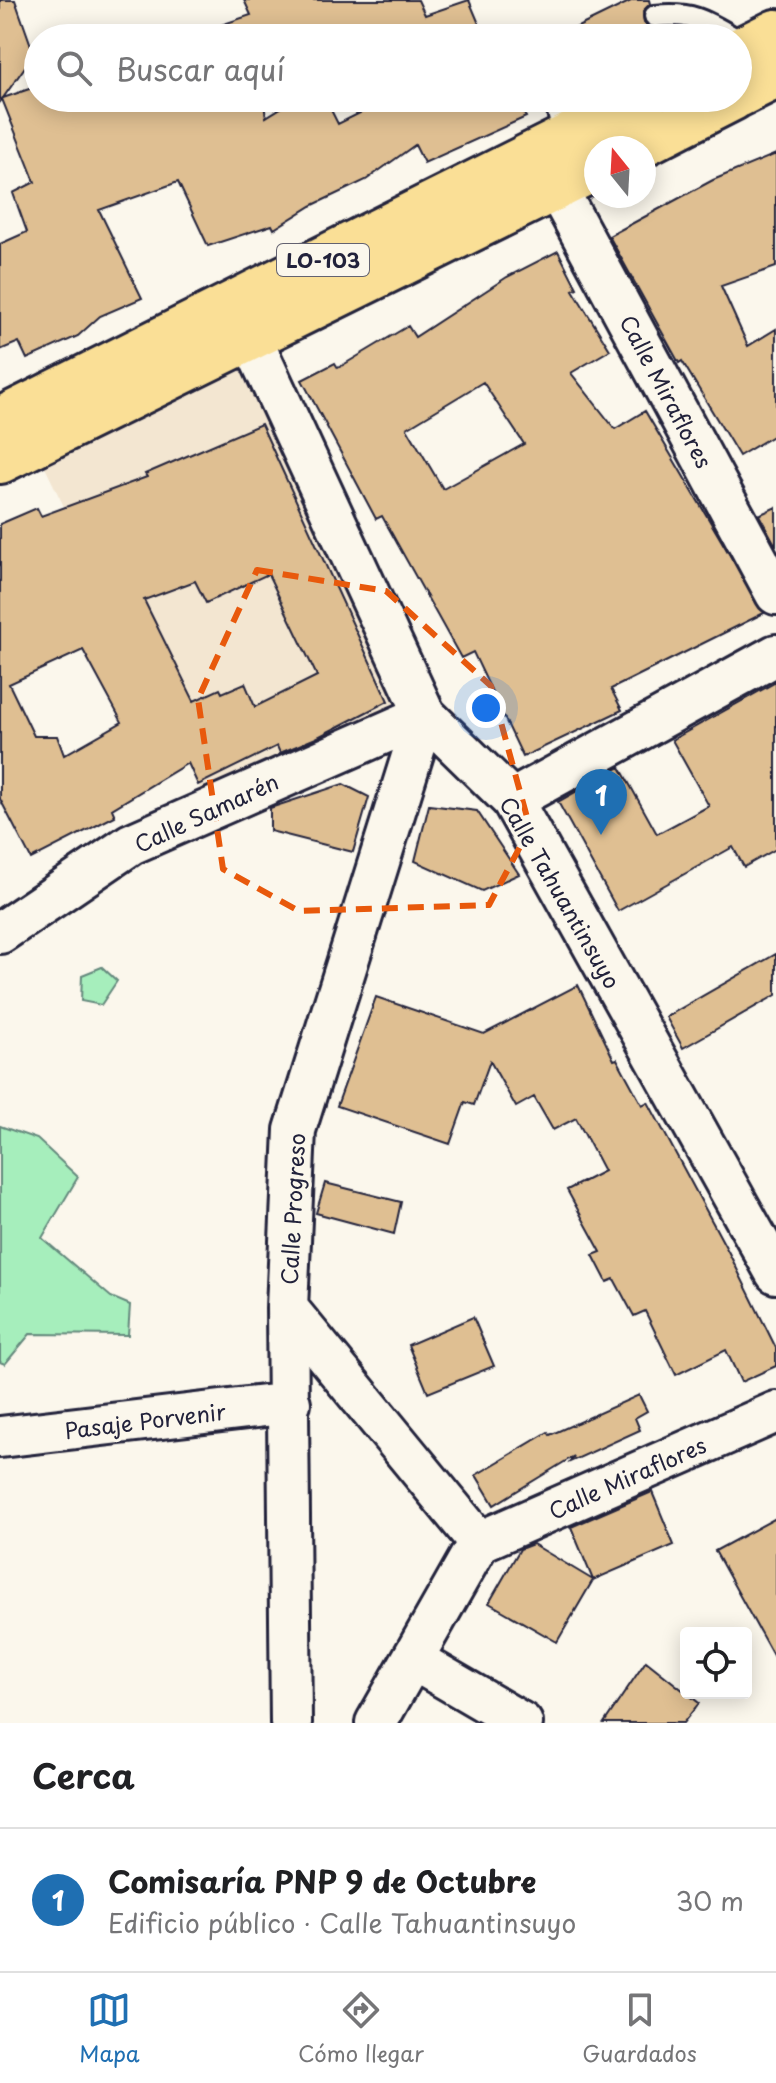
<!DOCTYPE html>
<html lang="es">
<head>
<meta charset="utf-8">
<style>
  :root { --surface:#fff; --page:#f6f6f6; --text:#202124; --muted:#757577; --line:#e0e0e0; --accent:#1f6fb2 }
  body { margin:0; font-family:"Playpen Sans",sans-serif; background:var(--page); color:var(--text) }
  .controls { position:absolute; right:24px; bottom:24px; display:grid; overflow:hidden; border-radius:8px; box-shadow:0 4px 20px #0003 }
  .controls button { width:72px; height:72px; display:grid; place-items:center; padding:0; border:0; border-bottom:2px solid var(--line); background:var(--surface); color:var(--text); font:40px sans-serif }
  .compass { position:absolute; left:584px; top:136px; width:72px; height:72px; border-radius:50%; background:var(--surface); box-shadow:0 4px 20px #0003; rotate:342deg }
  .you { position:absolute; left:486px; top:708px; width:28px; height:28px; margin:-20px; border:6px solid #fff; border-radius:50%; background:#1a73e8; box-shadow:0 0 0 12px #1a73e833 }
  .badge { display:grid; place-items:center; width:52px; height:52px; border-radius:50%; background:var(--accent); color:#fff; font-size:26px; font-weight:700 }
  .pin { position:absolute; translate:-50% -66px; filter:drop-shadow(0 2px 4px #0008) }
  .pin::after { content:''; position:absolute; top:42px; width:28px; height:24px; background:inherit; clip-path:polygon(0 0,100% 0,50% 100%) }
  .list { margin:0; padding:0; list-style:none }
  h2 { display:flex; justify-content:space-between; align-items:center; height:104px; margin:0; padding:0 32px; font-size:34px }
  h2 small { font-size:26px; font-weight:400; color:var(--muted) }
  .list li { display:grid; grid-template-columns:52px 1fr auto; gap:24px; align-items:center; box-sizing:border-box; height:144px; padding:0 32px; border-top:2px solid var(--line) }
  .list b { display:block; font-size:30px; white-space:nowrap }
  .list p { margin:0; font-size:26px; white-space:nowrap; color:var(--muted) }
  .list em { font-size:26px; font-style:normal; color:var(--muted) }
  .icon { flex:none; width:44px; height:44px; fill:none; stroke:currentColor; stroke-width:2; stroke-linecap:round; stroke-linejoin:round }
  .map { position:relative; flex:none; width:776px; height:1723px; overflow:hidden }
  .search { position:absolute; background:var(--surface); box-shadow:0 4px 20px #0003; left:24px; right:24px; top:24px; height:88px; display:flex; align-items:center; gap:20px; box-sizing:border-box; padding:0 28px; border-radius:44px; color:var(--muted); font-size:30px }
  .sheet { height:248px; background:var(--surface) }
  nav { display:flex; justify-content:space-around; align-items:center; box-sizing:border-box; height:112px; border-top:2px solid var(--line); background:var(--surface); font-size:22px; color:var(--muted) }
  nav a { display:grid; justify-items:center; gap:4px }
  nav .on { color:var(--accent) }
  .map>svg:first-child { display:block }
</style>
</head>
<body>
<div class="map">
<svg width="776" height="1723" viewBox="0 0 776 1723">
  <rect width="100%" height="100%" fill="#fbf7ec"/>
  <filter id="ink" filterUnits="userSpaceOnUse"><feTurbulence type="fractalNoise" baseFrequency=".0125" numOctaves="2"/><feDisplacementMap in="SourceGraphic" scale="16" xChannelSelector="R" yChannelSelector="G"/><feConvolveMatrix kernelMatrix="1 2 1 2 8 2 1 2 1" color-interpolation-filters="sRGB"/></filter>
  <g filter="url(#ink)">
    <path fill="#f3e6d1" d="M 241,365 L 401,707 L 203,794 L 41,459 Z"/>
    <path fill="#a6eebc" stroke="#64887c" stroke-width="2" d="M 102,967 L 117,981 L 101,1005 L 81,1001 L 82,975 Z
      M 0,1126 L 37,1139 L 78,1177 L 42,1238 L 111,1297 L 130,1305 L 128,1335 L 30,1334 L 5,1364 L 0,1362 Z"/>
    <path fill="#dfbf92" stroke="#22223b" stroke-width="2" fill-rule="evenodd" d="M 0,0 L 15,0 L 34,54 L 3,98 L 38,86 L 38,98 L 263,98 L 266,117 L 297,98 L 325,98 L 338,124 L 390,98 L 515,98 L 526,117 L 424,163 L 415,145 L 366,180 L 311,206 L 274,229 L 272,225 L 208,246 L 178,182 L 99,210 L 142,298 L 100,316 L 78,336 L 27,359 L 19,342 L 0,350 L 0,244 L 27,232 L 13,193 L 35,182 L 2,99 L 0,102 Z
      M 244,0 L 418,0 L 425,15 L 469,0 L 485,38 L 197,38 L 197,33 L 251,15 Z
      M 633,0 L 649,0 L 650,4 L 643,11 L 644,23 L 650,28 L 660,29 L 664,38 L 555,38 Z
      M 776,154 L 776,267 L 721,286 L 748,346 L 776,329 L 776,434 L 739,456 L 682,361 L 679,363 L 609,236 L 713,180 Z
      M 558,251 L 577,288 L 573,290 L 610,350 L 571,373 L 615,429 L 645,411 L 764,613 L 611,689 L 622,710 L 523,757 L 473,652 L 461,658 L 382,516 L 376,519 L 302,380 L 335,363 L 338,368 L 408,326 L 415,337 L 507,277 ZM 483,382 L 524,444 L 443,489 L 407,428 Z
      M 261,424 L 388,701 L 316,738 L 280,753 L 277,746 L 198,785 L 188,763 L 112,809 L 115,816 L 31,859 L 0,799 L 0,524 L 37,508 L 41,516 L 147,477 L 145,474 ZM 268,574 L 317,676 L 255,707 L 245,683 L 222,693 L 220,689 L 194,701 L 144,600 L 195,581 L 206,603 ZM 83,650 L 122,722 L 64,755 L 57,736 L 34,736 L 9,684 Z
      M 776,507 L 776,546 L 759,515 Z
      M 776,682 L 776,849 L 744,867 L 733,847 L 618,911 L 558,802 L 620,767 L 657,834 L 709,806 L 672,740 Z
      M 343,784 L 369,797 L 353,852 L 270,831 L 270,808 Z
      M 429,805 L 477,811 L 519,874 L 482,891 L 415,861 Z
      M 776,954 L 776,995 L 683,1048 L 666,1017 Z
      M 578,985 L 614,1060 L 617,1059 L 642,1105 L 648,1102 L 729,1253 L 776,1348 L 776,1366 L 741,1382 L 726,1350 L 676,1375 L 645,1311 L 634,1316 L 614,1279 L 607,1282 L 593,1255 L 601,1252 L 567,1190 L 604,1171 L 576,1118 L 553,1130 L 534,1097 L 516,1107 L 490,1061 L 474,1105 L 465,1102 L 450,1144 L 337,1106 L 376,997 L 484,1034 Z
      M 325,1183 L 401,1202 L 394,1234 L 316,1213 Z
      M 473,1317 L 494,1366 L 428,1393 L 408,1345 Z
      M 639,1395 L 647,1411 L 635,1418 L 640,1430 L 570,1462 L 574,1456 L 494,1505 L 476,1475 L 548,1432 L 550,1435 Z
      M 652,1492 L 674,1545 L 593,1580 L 571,1527 Z
      M 776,1518 L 776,1661 L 715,1551 Z
      M 533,1544 L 593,1580 L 557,1642 L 489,1603 L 520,1549 Z
      M 646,1661 L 699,1703 L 683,1723 L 604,1723 Z"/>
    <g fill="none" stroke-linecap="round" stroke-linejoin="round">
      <g stroke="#22223b" stroke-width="26">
        <path id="service" d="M 655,16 C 691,12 704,20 734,38
          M 555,98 L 564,139"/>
      </g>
      <g stroke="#22223b" stroke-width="46">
        <path id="minor" d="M 542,161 L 776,594
          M 237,308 L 425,715 L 512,800 L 776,1273
          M 512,800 L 776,655
          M 0,933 L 131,844 L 425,715
          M 287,1308 L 479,1542
          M 0,1437 L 290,1403
          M 414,1660 L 522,1723
          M 291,1723 L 287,1308 L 295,1130 L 425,715
          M 376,1723 L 479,1542 L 776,1412"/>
      </g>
      <g stroke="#22223b" stroke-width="50">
        <path id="primary" d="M 738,51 L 776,32
          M 738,95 L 776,76
          M 635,148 L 733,98
          M 0,420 L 645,98
          M 0,461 L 596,168"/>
      </g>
      <use href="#service" stroke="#fbf7ec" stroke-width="20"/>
      <use href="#minor" stroke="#fbf7ec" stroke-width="40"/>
      <use href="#primary" stroke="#fadf96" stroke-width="44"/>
    </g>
  </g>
  <path fill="none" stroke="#e8590c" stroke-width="6" stroke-dasharray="16 10" stroke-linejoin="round" d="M 257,570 L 386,591 L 491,686 L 530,828 L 489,905 L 299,911 L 223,869 L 198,699 Z"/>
  <g text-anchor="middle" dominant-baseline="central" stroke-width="6" stroke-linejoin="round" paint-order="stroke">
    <rect fill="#fbf7ec" stroke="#636270" stroke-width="2" x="277" y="244" width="92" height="32" rx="6"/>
    <g font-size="20" font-weight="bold" fill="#22223b">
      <text x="323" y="260">LO-103</text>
    </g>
    <g font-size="22" fill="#22223b" stroke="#fbf7ec">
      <text transform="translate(667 391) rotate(62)">Calle Miraflores</text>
      <text transform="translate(206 812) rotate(-25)">Calle Samarén</text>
      <text transform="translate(561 892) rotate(60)">Calle Tahuantinsuyo</text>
      <text transform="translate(292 1209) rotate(-87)">Calle Progreso</text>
      <text transform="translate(145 1420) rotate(-7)">Pasaje Porvenir</text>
      <text transform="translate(627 1477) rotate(-24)">Calle Miraflores</text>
    </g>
  </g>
</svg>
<div class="controls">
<button><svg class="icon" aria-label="locate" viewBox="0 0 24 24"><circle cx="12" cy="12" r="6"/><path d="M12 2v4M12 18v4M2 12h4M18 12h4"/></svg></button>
</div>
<svg class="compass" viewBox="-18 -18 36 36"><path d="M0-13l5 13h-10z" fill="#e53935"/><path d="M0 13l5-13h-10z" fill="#757577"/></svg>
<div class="you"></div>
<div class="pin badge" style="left:601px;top:835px">1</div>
<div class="search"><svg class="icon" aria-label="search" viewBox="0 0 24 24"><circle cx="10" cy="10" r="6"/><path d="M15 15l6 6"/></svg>Buscar aquí</div>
</div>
<section class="sheet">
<h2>Cerca<small></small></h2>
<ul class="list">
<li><span class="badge">1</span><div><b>Comisaría PNP 9 de Octubre</b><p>Edificio público · Calle Tahuantinsuyo</p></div><em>30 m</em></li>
</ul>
</section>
<nav>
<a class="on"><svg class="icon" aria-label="map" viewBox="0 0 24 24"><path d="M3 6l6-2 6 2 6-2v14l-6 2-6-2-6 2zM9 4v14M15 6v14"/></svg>Mapa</a>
<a><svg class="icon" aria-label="directions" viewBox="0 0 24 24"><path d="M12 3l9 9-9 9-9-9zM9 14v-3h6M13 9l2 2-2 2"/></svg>Cómo llegar</a>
<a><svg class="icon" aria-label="saved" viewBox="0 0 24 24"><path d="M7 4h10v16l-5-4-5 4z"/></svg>Guardados</a>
</nav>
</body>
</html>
